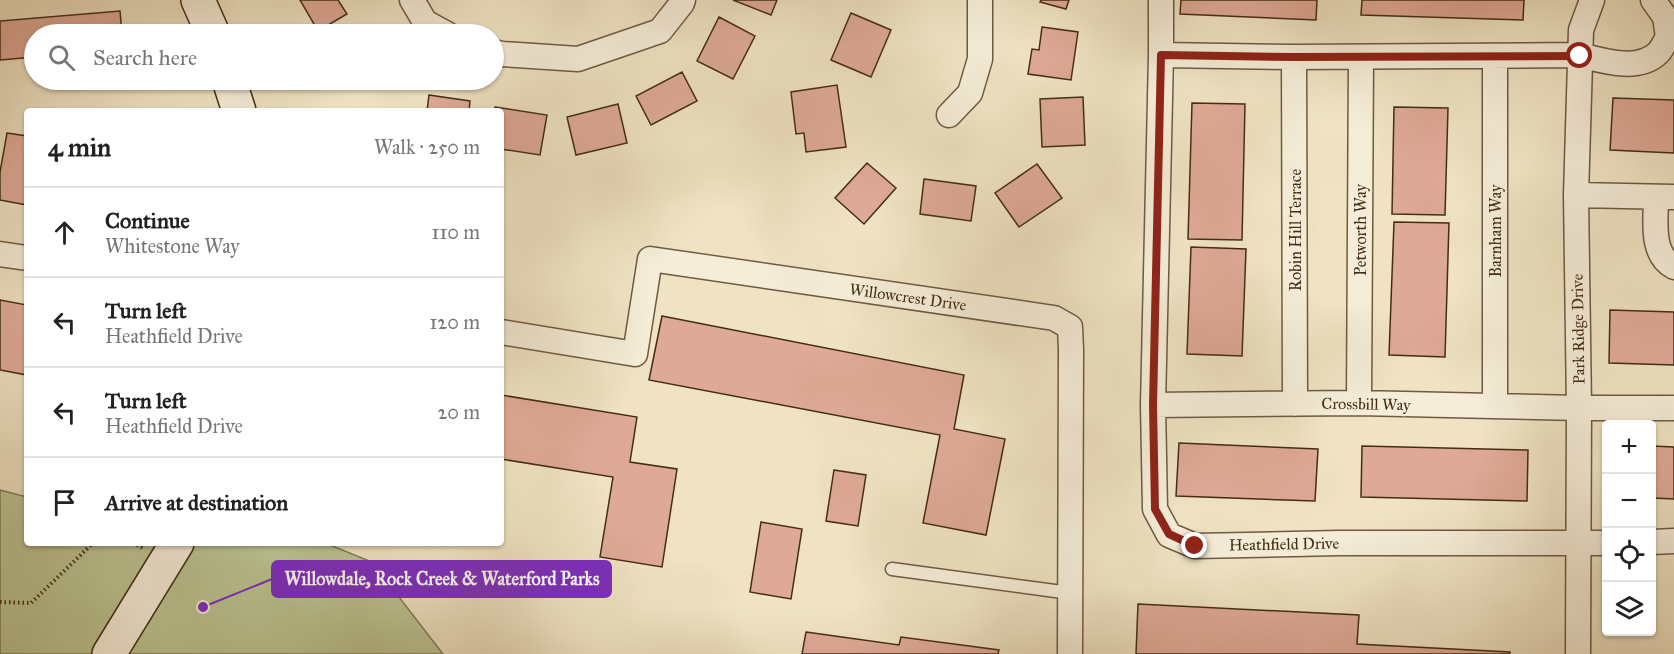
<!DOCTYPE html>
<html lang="en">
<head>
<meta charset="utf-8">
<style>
  :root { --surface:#fff; --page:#f6f6f6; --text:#222; --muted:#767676; --line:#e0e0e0 }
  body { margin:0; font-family:"IM FELL Great Primer",serif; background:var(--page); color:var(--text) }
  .controls { position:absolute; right:18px; bottom:18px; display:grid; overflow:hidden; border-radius:6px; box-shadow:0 2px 4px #0004 }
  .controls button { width:54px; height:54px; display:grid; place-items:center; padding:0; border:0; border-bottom:2px solid var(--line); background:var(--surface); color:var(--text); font:30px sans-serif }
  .stop { position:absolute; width:18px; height:18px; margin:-14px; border:4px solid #8f2418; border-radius:50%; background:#fff }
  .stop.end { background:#8f2418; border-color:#fff; box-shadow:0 2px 6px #0008 }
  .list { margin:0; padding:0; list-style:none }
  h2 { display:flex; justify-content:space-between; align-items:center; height:78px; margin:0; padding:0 24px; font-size:26px }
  h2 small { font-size:20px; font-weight:400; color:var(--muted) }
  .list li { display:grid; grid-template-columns:39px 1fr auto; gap:18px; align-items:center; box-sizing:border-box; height:90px; padding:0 24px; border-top:2px solid var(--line) }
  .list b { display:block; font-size:22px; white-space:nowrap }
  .list p { margin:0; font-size:20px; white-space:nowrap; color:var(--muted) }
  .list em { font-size:20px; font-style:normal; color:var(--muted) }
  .icon { flex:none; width:33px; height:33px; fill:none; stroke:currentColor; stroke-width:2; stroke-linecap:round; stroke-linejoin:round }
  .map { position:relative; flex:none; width:1674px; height:654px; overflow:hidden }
  .search { position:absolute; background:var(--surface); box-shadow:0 2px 4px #0004; left:24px; top:24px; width:480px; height:66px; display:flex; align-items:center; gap:15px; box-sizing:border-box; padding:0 21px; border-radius:33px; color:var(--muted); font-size:22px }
  .panel { position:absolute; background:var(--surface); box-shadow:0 2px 4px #0004; left:24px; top:108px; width:480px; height:438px; border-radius:6px }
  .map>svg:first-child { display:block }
</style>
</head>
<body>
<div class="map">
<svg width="1674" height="654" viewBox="0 0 1674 654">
  <rect width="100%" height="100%" fill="#efe3c3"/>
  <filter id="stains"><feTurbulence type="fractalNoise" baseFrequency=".00333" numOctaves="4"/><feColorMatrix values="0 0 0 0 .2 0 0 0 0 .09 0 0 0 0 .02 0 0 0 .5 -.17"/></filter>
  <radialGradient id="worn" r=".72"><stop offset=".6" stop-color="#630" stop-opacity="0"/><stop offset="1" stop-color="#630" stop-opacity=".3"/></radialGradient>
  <path fill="#bbc392" stroke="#807853" stroke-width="1.5" d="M 0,490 L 27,497 L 27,543 L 325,543 L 372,562 L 443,654 L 0,654 Z"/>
  <path fill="#dea996" stroke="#442d14" stroke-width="1.5" d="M 300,0 L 338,0 L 347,14 L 318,31 Z
    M 733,0 L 777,0 L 771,15 Z
    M 1041,0 L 1069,0 L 1066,9 L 1040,2 Z
    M 1181,0 L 1317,0 L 1316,20 L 1180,14 Z
    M 1362,0 L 1524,0 L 1523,20 L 1361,15 Z
    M 120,11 L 122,34 L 34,34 L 34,57 L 0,60 L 0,21 Z
    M 851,13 L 891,30 L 871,77 L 831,60 Z
    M 719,17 L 755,36 L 733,79 L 697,61 Z
    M 1042,27 L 1078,32 L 1071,80 L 1028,74 L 1032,49 L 1039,50 Z
    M 682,72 L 697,101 L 651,125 L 636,96 Z
    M 837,85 L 846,147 L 806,152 L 804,133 L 796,134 L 791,92 Z
    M 429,95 L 470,101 L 469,111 L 427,111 Z
    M 1083,97 L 1085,145 L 1042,147 L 1040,99 Z
    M 1613,98 L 1674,100 L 1674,153 L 1610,150 Z
    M 1192,103 L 1245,104 L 1242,240 L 1188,239 Z
    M 618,104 L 627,143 L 576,155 L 567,117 Z
    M 495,107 L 547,115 L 540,155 L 501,149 L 501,111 L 494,111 Z
    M 1394,107 L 1448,108 L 1445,215 L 1392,214 Z
    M 7,133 L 27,136 L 27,205 L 0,200 L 0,172 Z
    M 867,163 L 896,188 L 864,224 L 835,198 Z
    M 1037,164 L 1062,198 L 1019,227 L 995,193 Z
    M 924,179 L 976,186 L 971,221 L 920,214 Z
    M 1394,222 L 1449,223 L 1445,357 L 1389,355 Z
    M 1191,247 L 1246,249 L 1242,356 L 1187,354 Z
    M 0,300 L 27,305 L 27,375 L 0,370 Z
    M 1610,310 L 1674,312 L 1674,365 L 1609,363 Z
    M 662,316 L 964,375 L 954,429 L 1005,439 L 986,535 L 923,523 L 940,435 L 649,380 Z
    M 501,395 L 637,417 L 630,462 L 677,469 L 662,567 L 600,557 L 613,477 L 501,459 Z
    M 1179,443 L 1318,449 L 1315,501 L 1176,496 Z
    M 1362,446 L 1528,450 L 1527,501 L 1361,497 Z
    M 1652,446 L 1674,447 L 1674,499 L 1652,498 Z
    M 834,470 L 866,475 L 858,526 L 826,521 Z
    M 761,522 L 802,529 L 791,599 L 750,592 Z
    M 1138,604 L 1359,615 L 1357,644 L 1510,652 L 1510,654 L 1136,654 Z
    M 806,632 L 899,645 L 901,637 L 999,650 L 998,654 L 802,654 Z"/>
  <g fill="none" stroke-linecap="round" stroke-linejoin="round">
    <g stroke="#6f5a40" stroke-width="15">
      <path id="lane" d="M 892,569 L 1070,593"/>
    </g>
    <g stroke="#6f5a40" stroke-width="27">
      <path id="street" d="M 412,0 L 425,22 L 447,34
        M 1161,0 L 1161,55 L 1153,405 L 1155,509 L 1169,535 L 1195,546 L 1339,543 L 1606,543
        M 494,52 L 502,54 L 578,59 L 660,31 L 682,3 L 683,0
        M 1161,55 L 1294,57 L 1580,55 C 1604,61 1638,72 1658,53 C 1662,49 1665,42 1668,37 L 1665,17 L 1653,0
        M 1495,56 L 1495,406
        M 1294,57 L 1295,404
        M 949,115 L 970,93 L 980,59 L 980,0
        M 1576,195 L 1674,197
        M 1656,197 C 1656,220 1650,254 1674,267
        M 0,254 L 27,258
        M 501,332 L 635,354 L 650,259 L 1054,318 L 1070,327 L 1071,350 L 1070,654
        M 1359,403 L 1361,57
        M 1153,405 L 1359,403 L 1579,408 L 1674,408
        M 1652,542 L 1674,541
        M 1578,654 L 1579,408 L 1576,195 L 1581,30 L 1592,0"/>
    </g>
    <g stroke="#442d14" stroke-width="36">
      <path id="secondary" d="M 198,0 L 213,34
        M 229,80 L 239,111
        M 109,654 L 177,543"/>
    </g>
    <path stroke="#442d14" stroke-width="4" stroke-dasharray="1.5 3" stroke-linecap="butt" d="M 133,543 L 143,548
      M 0,602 L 31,603 L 93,543"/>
    <use href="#lane" stroke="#f5edd8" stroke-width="12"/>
    <use href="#street" stroke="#f5edd8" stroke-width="24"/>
    <use href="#secondary" stroke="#f5edd8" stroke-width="33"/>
  </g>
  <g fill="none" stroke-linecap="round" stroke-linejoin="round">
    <path stroke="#8f2418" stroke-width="8" d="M 1195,546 L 1169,534 L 1155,509 L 1153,405 L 1161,55 L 1294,57 L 1580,56"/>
  </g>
  <g text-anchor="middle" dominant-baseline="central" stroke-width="4.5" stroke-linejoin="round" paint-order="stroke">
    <g font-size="16" fill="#442d14" stroke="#f5edd8">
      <text transform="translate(1295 230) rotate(-90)">Robin Hill Terrace</text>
      <text transform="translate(1360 230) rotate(-90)">Petworth Way</text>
      <text transform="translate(1495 231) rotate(-90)">Barnham Way</text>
      <text transform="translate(908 297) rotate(8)">Willowcrest Drive</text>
      <text transform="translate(1578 329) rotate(-91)">Park Ridge Drive</text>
      <text transform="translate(1366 404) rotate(1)">Crossbill Way</text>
      <text transform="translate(1284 544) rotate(-1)">Heathfield Drive</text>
    </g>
  </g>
  <path fill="none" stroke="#7b2cbf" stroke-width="2" d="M203 607L272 579"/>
  <circle fill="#7b2cbf" stroke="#f5edd8" stroke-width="2" cx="203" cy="607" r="6"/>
  <rect fill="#7b2cbf" stroke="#7b2cbf" stroke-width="2" x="272" y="561" width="339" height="36" rx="6"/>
  <g font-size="18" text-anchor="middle" font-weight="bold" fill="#fff">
    <text x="442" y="585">Willowdale, Rock Creek &amp; Waterford Parks</text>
  </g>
  <rect width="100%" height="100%" filter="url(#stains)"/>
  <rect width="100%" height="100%" fill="url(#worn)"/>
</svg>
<div class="controls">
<button>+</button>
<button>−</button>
<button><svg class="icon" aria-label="locate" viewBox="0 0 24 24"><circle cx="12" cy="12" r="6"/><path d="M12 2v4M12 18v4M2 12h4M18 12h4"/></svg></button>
<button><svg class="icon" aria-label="layers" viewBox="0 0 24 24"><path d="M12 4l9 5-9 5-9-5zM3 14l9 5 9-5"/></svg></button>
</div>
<div class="stop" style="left:1580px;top:56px"></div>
<div class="stop end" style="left:1195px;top:546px"></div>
<div class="search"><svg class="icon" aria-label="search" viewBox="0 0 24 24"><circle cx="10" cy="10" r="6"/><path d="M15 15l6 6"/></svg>Search here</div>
<section class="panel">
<h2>4 min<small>Walk · 250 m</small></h2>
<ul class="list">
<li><svg class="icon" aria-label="ahead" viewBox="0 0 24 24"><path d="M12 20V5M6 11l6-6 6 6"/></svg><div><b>Continue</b><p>Whitestone Way</p></div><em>110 m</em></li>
<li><svg class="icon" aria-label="left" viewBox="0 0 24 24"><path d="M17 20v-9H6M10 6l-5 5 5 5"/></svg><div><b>Turn left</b><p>Heathfield Drive</p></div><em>120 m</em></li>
<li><svg class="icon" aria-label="left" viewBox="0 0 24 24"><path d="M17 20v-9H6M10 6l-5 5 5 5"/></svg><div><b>Turn left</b><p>Heathfield Drive</p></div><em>20 m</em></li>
<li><svg class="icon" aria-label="arrive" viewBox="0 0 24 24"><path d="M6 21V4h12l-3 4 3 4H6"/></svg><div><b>Arrive at destination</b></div></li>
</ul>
</section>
</div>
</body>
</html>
